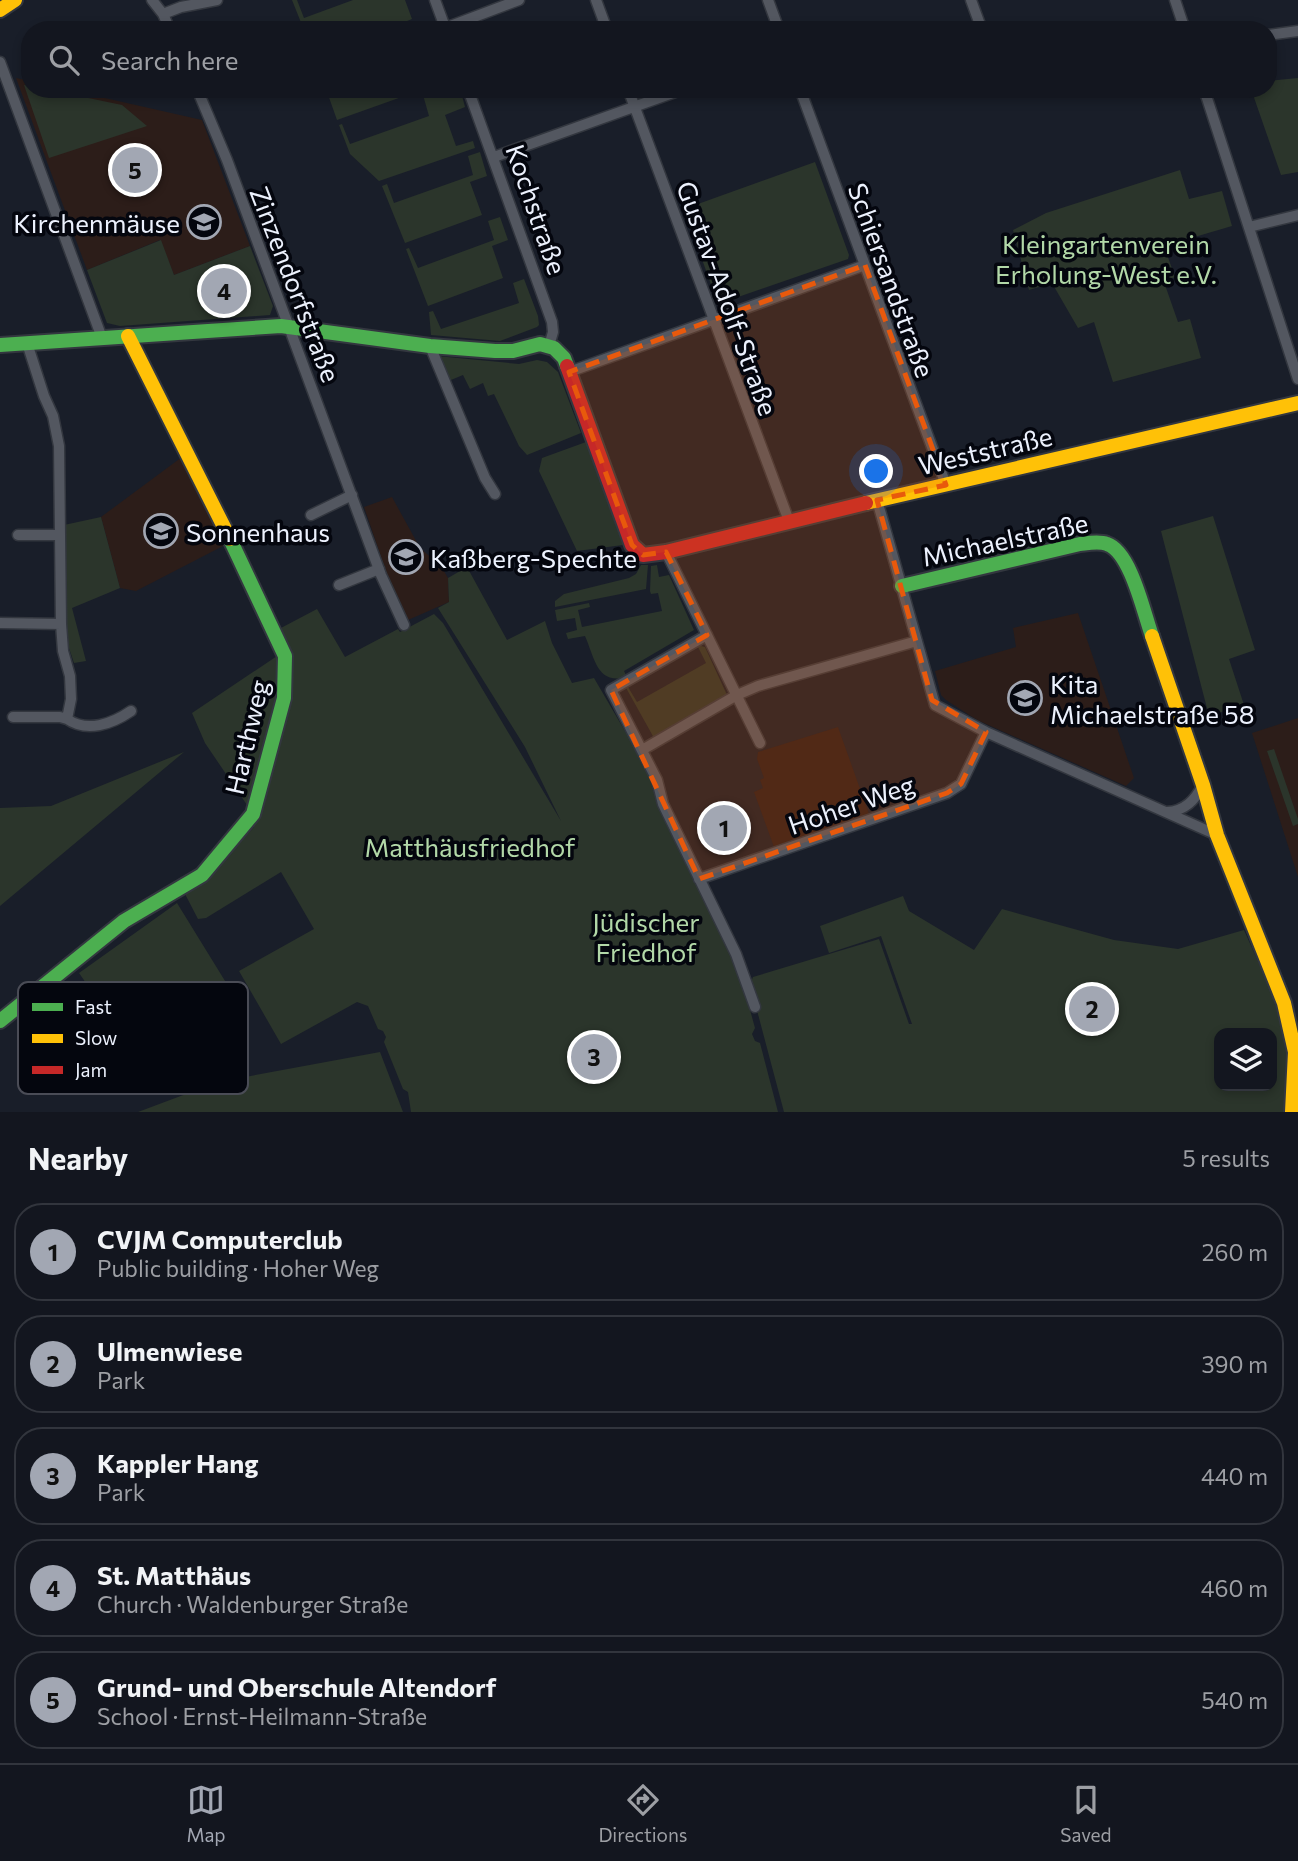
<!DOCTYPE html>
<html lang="en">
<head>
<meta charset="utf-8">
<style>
  :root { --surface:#13161f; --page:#1c1f28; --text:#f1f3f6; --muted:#9d9fa4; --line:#32353d; --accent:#a2a7b3 }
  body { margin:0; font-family:Commissioner,sans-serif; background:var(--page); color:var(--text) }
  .controls { position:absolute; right:21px; bottom:21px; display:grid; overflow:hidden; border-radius:14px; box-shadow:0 4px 10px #0003 }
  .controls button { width:63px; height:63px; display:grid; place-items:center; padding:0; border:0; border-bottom:2px solid var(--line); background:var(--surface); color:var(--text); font:35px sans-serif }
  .you { position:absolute; left:877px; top:472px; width:24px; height:24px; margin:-18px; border:5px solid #fff; border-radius:50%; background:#1a73e8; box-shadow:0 0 0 10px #1a73e833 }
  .badge { display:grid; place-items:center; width:46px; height:46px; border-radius:50%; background:var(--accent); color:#111; font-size:23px; font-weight:700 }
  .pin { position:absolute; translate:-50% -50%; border:4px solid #fff; box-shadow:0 2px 7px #0006 }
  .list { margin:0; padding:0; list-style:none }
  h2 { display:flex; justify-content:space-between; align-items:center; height:91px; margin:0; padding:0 28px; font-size:30px }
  h2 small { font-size:23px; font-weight:400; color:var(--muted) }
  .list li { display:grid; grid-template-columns:46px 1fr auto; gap:21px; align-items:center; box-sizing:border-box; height:98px; margin:0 14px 14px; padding:0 14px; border:2px solid var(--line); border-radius:28px }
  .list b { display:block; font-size:26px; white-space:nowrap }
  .list p { margin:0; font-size:23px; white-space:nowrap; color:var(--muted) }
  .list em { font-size:23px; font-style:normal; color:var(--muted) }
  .icon { flex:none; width:38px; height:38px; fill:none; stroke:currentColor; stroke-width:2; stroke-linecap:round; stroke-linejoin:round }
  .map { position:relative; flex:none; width:1298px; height:1112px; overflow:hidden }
  .search { position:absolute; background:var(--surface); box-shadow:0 4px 10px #0003; left:21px; right:21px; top:21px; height:77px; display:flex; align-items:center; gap:18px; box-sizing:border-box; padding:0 24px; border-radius:28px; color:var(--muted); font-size:26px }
  .sheet { height:651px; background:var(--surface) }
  nav { display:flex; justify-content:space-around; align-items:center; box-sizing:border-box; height:98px; border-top:2px solid var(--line); background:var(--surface); font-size:19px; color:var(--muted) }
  nav a { display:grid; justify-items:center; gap:4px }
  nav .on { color:var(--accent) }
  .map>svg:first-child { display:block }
</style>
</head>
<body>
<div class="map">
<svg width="1298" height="1112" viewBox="0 0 1298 1112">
  <rect width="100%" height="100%" fill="#191e29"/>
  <path fill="#2c1d19" d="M 16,78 L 30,81 L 30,89 L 65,89 L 202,120 L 250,246 L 174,275 L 160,240 L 87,270 Z
    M 182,457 L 225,545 L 136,591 L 120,588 L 101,517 Z
    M 392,497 L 420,548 L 441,566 L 448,578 L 449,602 L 408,620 L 402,618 L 364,507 Z
    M 1078,613 L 1134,778 L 1126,786 L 977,720 L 946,700 L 941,695 L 935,671 L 1016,647 L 1013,628 Z
    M 1298,718 L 1298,877 L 1252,733 Z
    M 838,727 L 869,814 L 774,847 L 754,792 L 763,788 L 760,780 L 764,778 L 757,759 L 758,752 Z"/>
  <path fill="#2b352b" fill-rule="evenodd" d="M 292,0 L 297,0 L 304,18 L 353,0 L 405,0 L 412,19 L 385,30 L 304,30 Z
    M 1298,78 L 1298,172 L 1281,175 L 1251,89 L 1268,89 L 1268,81 Z
    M 24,85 L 30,86 L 30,89 L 45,89 L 122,105 L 147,126 L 49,158 Z
    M 326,89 L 424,89 L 337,120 Z
    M 441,89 L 453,89 L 455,94 L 461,92 L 465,107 L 445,115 L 456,146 L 473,141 L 475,148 L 379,181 L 350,154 L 339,125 L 342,124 L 350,144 L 429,116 L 423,95 Z
    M 480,152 L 487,176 L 470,182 L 482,215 L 405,243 L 382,186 L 387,184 L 394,203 L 473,175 L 468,156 Z
    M 815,162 L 849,255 L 848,259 L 718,304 L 684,209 Z
    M 1180,170 L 1189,199 L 1222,191 L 1232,226 L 1164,246 L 1175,277 L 1164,282 L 1178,322 L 1190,319 L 1201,358 L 1113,382 L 1094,322 L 1078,328 L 1052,283 L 1029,290 L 1013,230 L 1046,213 Z
    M 500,217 L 508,240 L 492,246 L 503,278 L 428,306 L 406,249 L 409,248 L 418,268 L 494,240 L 488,221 Z
    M 161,240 L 174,275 L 250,246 L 273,306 L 270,315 L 120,326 L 107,323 L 87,270 Z
    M 524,279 L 538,316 L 539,325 L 537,327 L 500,341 L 431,335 L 429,312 L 433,311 L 441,329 L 519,303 L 513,283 Z
    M 437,356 L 519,364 L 537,360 L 547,362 L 558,372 L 581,433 L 527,455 L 519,446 L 494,394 L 488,396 L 483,383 L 470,389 L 463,375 L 446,382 Z
    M 586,442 L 623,545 L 577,551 L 539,471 L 542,458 Z
    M 1213,516 L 1255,650 L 1229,659 L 1244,705 L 1209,716 L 1161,531 Z
    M 101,517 L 120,588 L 72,608 L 86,661 L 74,663 L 67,642 L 64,525 Z
    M 641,565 L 648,565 L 646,589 L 555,607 L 555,601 L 564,594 L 629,578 L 636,574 Z
    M 657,565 L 659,577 L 669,575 L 694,630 L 624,671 L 627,677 C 597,685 595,659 585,636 L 568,639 L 566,633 L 577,630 L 575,618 L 557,621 L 555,610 L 589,603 L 590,607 L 578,610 L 582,627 L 662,611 L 658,593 L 651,594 L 650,591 L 651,566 Z
    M 467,567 L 507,640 L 545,621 L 552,643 L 572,683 L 594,678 L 657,786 L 735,955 L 755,1028 L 752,1034 L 755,1041 L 760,1043 L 778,1112 L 411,1112 L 408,1092 L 403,1089 L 384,1042 L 386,1037 L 383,1031 L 378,1029 L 368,1006 L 357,1002 L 281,1044 L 239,971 L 314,929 L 281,872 L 206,918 L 198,919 L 185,894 L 203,884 L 254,827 L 247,805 L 205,743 L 192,713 L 286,650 L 279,629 L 317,609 L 345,657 L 398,629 L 400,632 L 434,614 L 443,623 L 561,821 L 525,747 L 438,608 L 449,602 L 448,578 Z
    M 701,646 L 705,647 L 727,695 L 654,738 L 625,686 L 636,680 L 637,682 L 628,687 L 637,702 L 706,663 L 698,647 L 693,649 L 692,647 Z
    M 1274,749 L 1298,819 L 1298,824 L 1293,826 L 1267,751 Z
    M 184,752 L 0,906 L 0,808 L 51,806 Z
    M 903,896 L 909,911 L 974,950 L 1002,909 L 1114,940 L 1178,949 L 1244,930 L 1277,1004 L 1288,1060 L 1288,1112 L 784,1112 L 750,984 L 753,977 L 879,939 L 909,1024 L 912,1024 L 881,936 L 829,953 L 820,926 ZM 1219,1033 L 1272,1033 L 1272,1086 L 1219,1086 Z
    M 177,903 L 246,1015 L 154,1081 L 79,973 Z
    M 380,1052 L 403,1112 L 138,1112 L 218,1082 Z"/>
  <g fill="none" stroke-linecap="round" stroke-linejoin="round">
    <g stroke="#33373f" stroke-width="13">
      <path id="street" d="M 152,0 L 163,14 L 170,30
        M 435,0 L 446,30
        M 596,0 L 607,30
        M 768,0 L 779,30
        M 971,0 L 982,30
        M 1175,0 L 1185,30
        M 163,14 L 181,7 L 217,0
        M 445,28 L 519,0
        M 1268,35 L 1298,31
        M 0,62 L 102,338
        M 197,89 L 227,160 L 381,575 L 404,625
        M 468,89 L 552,322 L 553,332 L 549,346
        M 628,89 L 789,521
        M 800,89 L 946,485
        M 1204,89 L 1298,379
        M 494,157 L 684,89
        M 1249,227 L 1298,215
        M 27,343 L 44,396 L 53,416 L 59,446 L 61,624 L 63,651 L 70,676 L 71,699 L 67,719 C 87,733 112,724 131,711
        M 430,346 L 485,478 L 495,494
        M 569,372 L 865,265
        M 877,500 L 935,705 L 986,732 L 1217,835
        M 311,515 L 352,495
        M 18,535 L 59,535
        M 666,552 L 760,743
        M 339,585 L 379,569
        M 0,623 L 61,624
        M 707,635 L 611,690 L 657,780 L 663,804 L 736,954 L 755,1007
        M 13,717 L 60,717 L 67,719
        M 642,750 L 737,695 L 758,686 L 917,641
        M 1167,812 C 1185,811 1195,800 1203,785
        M 699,879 L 947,793 L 961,784 L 986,732"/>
    </g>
    <g stroke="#33373f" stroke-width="18">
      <path id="fast" d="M 0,345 L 281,326 L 430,346 L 495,351 L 513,351 L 540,344 L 554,348 L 564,358 L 567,366
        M 902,586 L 1080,544 C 1089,543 1099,541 1107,544 C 1131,552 1144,614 1152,636
        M 0,1021 L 124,921 L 202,875 L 253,814 L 284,698 L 285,656 L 230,539"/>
    </g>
    <g stroke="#33373f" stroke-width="18">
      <path id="slow" d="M 0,10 L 15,0
        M 128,336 L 230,539
        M 866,503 L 1298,403
        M 1152,636 L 1203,785 L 1217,835 L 1284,1003 L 1295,1052 L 1292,1112"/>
    </g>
    <g stroke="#33373f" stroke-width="18">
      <path id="jam" d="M 567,366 L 632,545 L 643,555 L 666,552 L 866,503"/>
    </g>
    <use href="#street" stroke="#535760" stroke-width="10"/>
    <use href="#fast" stroke="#4caf50" stroke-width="14"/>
    <use href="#slow" stroke="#ffc107" stroke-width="14"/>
    <use href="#jam" stroke="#c62828" stroke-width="14"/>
  </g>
  <path fill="#e8590c" fill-opacity="0.2" stroke="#e8590c" stroke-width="5" stroke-dasharray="14 9" stroke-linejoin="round" d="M 865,265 L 946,485 L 877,500 L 932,700 L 986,732 L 961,784 L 947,793 L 699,879 L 611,690 L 707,635 L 666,552 L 643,555 L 632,545 L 569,372 Z"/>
  <defs>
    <g id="school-ring" transform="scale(1.75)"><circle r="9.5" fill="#04060e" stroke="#a2a7b3" stroke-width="1.5"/><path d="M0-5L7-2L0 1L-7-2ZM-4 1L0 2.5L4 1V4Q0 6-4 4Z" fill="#a2a7b3"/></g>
  </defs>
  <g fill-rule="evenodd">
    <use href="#school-ring" x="204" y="222"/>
    <use href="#school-ring" x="161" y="531"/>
    <use href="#school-ring" x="406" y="557"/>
    <use href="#school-ring" x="1025" y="698"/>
  </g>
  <g text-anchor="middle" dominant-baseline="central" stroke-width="7" stroke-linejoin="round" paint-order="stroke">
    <g font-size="26" fill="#ecf1fd" stroke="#04060e">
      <text transform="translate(537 209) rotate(71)">Kochstraße</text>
      <text transform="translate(892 280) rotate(70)">Schiersandstraße</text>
      <text transform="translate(296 284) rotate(69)">Zinzendorfstraße</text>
      <text transform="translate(728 298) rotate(70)">Gustav-Adolf-Straße</text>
      <text transform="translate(985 450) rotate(-13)">Weststraße</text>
      <text transform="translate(1005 539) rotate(-12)">Michaelstraße</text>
      <text transform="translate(246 737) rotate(-77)">Harthweg</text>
      <text transform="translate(851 804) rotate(-19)">Hoher Weg</text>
    </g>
    <g font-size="26" fill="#ecf1fd" stroke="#04060e" text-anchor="start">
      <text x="180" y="222" text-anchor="end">Kirchenmäuse</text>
      <text x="186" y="531">Sonnenhaus</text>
      <text x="430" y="557">Kaßberg-Spechte</text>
      <text x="1050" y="683">Kita<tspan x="1050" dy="30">Michaelstraße 58</tspan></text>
    </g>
    <g font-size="26" fill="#b2d8a8" stroke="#04060e">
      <text x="1106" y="243">Kleingartenverein<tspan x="1106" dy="30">Erholung-West e.V.</tspan></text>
      <text x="470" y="846">Matthäusfriedhof</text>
      <text x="646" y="921">Jüdischer<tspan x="646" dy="30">Friedhof</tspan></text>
    </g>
  </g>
  <rect x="18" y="982" width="230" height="112" rx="10" fill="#04060e" stroke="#4a4c56" stroke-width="2"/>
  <rect x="32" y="1003" width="31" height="8" fill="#4caf50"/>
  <rect x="32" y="1034" width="31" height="9" fill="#ffc107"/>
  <rect x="32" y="1066" width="31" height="8" fill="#c62828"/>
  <g font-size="19" fill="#ecf1fd">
    <text x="75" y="1014">Fast</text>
    <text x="75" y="1045">Slow</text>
    <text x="75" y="1077">Jam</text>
  </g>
</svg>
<div class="controls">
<button><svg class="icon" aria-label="layers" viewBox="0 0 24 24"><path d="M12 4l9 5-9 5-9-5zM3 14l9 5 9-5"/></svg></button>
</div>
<div class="you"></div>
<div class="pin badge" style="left:724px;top:828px">1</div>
<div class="pin badge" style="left:1092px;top:1009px">2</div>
<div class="pin badge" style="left:594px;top:1057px">3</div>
<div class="pin badge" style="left:224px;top:291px">4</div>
<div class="pin badge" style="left:135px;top:170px">5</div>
<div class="search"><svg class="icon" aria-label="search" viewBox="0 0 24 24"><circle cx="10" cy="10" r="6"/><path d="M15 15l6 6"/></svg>Search here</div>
</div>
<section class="sheet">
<h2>Nearby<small>5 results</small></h2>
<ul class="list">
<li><span class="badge">1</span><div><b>CVJM Computerclub</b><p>Public building · Hoher Weg</p></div><em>260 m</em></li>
<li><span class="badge">2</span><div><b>Ulmenwiese</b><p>Park</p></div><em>390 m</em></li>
<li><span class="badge">3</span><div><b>Kappler Hang</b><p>Park</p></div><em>440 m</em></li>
<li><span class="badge">4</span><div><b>St. Matthäus</b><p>Church · Waldenburger Straße</p></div><em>460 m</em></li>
<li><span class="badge">5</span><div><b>Grund- und Oberschule Altendorf</b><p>School · Ernst-Heilmann-Straße</p></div><em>540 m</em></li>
</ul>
</section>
<nav>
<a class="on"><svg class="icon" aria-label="map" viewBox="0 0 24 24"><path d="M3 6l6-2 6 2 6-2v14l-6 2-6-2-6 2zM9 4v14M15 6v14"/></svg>Map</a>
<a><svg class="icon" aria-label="directions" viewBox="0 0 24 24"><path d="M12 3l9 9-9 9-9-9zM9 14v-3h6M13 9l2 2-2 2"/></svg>Directions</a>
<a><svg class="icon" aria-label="saved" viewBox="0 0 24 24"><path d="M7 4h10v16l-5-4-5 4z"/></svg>Saved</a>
</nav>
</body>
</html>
